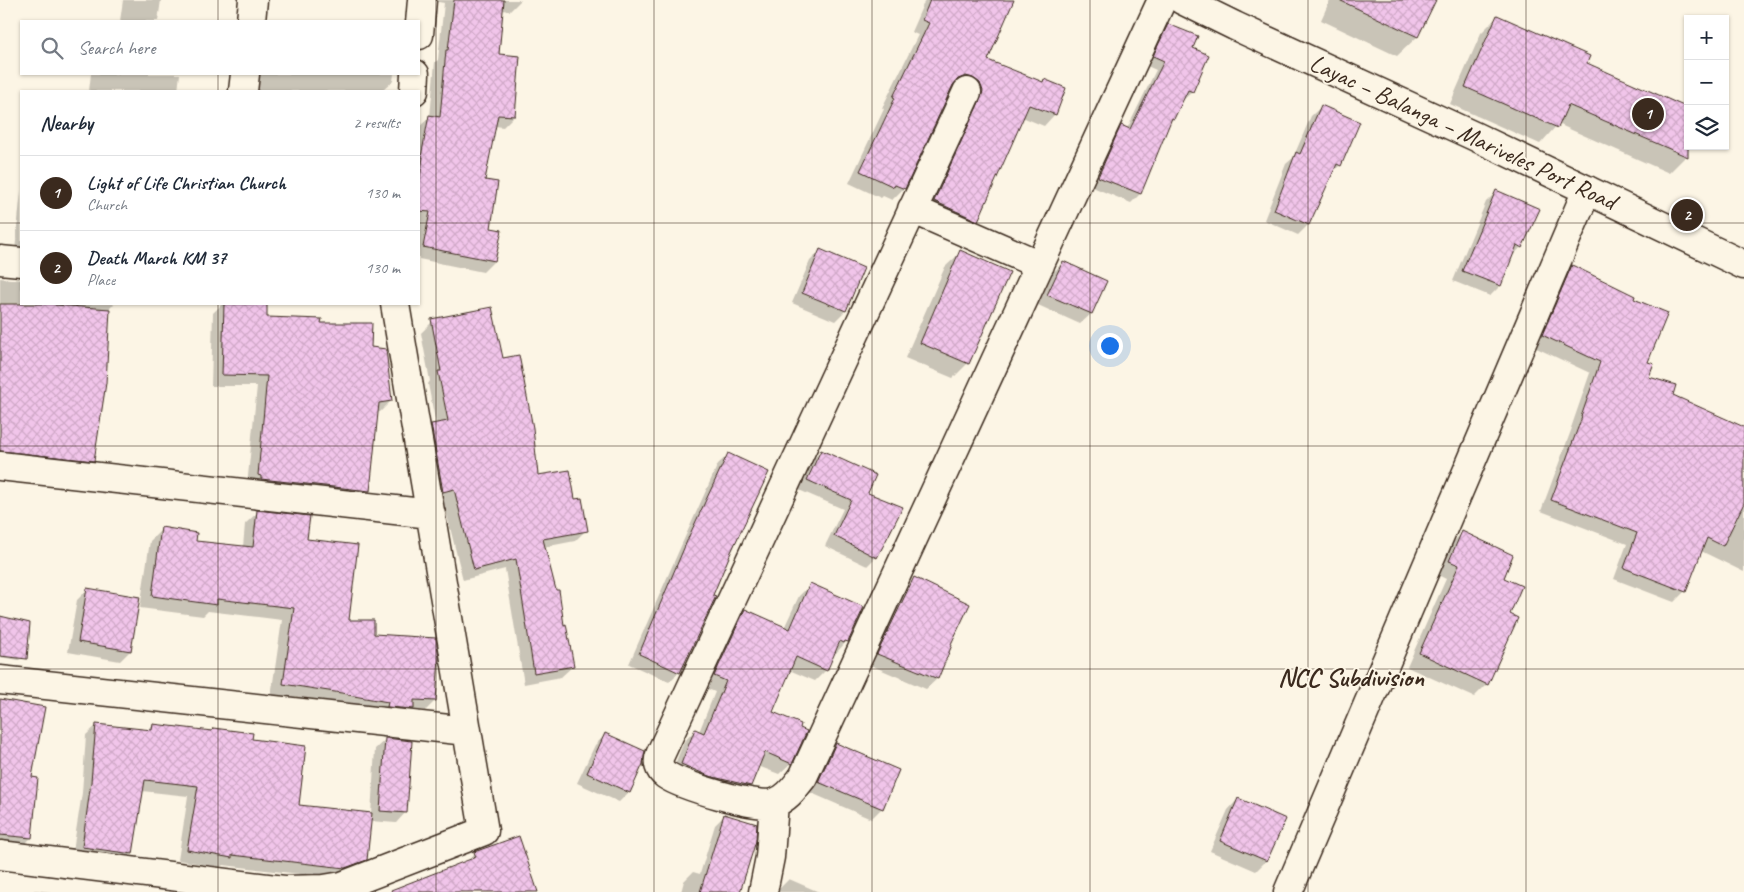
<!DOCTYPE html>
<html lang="en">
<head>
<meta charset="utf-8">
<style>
  :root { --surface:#fff; --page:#f2f2f3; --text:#1f2937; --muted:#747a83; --line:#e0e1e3; --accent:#3b2a1e }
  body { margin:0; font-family:Caveat,sans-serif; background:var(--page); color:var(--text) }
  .controls { position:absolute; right:15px; top:15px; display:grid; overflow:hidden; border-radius:0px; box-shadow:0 1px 4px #0004 }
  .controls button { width:45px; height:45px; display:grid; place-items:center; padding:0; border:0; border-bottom:1px solid var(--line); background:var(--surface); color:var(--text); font:25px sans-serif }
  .you { position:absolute; left:1109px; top:345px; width:18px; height:18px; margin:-12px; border:4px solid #fff; border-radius:50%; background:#1a73e8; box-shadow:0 0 0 8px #1a73e833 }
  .badge { display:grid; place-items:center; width:32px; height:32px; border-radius:50%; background:var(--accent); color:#fff; font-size:16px; font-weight:700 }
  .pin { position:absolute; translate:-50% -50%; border:2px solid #fff; box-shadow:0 1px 5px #0006 }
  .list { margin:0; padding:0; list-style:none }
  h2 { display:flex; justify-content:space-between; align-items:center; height:65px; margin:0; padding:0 20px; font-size:21px }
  h2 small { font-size:16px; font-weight:400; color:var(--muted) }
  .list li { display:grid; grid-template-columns:32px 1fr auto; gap:15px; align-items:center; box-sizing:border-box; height:75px; padding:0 20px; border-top:1px solid var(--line) }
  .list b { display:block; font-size:19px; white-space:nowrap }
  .list p { margin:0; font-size:16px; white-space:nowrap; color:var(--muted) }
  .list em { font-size:16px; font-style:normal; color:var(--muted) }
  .icon { flex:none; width:28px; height:28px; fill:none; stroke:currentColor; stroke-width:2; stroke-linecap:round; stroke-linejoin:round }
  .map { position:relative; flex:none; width:1744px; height:892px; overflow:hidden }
  .search { position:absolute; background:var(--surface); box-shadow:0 1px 4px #0004; left:20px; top:20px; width:400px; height:55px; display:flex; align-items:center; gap:12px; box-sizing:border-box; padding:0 18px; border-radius:0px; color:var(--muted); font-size:19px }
  .panel { position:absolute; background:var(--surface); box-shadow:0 1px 4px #0004; left:20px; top:90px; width:400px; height:215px; border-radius:0px }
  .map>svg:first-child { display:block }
</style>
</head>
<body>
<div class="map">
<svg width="1744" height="892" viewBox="0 0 1744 892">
  <defs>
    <pattern id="building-cross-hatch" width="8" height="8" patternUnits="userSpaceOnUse" patternTransform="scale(1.25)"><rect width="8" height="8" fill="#f1c5ea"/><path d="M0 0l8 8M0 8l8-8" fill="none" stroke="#d0a9c8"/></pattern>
  </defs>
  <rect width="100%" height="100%" fill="#fcf5e5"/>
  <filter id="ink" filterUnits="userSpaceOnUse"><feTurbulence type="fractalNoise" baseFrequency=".02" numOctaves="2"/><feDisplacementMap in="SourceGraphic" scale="10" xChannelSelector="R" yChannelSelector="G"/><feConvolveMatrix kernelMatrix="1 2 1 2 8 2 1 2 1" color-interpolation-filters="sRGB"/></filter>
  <g filter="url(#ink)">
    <path fill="#0003" d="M 123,0 L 161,0 L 158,21 L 120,21 Z
      M 433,0 L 521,0 L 510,11 L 502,10 L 498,55 L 514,116 L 503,127 L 495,126 L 484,181 L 494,261 L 483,272 L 419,259 L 419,127 L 430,117 L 435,62 L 438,60 L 444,3 L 433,1 Z
      M 925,0 L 1013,0 L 986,60 L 1042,83 L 1044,81 L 1055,114 L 1044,126 L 1022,117 L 977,220 L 966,232 L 923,213 L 961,89 L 954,87 L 950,89 L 904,188 L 892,200 L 883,196 L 881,198 L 849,183 L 884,109 L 882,108 L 918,35 L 911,32 Z
      M 1330,0 L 1434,0 L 1417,37 L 1397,56 L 1321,20 Z
      M 1497,17 L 1585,64 L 1688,146 L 1690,146 L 1686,156 L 1669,173 L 1558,124 L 1540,144 L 1450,104 L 1481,33 Z
      M 1169,25 L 1191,48 L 1207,55 L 1192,92 L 1183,100 L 1182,100 L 1173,119 L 1169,122 L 1140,194 L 1131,203 L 1090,186 L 1113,135 L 1122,127 L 1127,129 L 1156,70 L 1145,65 L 1160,34 Z
      M 91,74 L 180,74 L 178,91 L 89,91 Z
      M 258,74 L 394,74 L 393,81 L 382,91 L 256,91 Z
      M 1322,106 L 1340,165 L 1331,174 L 1308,225 L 1298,235 L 1264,220 L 1286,164 L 1293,158 L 1311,116 Z
      M 21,190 L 21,267 L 14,261 Z
      M 1497,191 L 1521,247 L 1511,258 L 1500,286 L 1490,296 L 1453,281 L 1486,202 Z
      M 820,251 L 863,269 L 845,311 L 835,321 L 792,303 L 810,261 Z
      M 961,252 L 968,363 L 953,378 L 905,358 L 945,267 Z
      M 1063,262 L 1105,281 L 1091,314 L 1080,324 L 1038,305 L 1053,273 Z
      M 1572,266 L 1647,363 L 1648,378 L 1671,396 L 1743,428 L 1744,425 L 1744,572 L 1701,551 L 1685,591 L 1674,602 L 1614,579 L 1627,544 L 1541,511 L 1572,428 L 1571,428 L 1590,373 L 1532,346 L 1561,277 Z
      M 0,278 L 21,280 L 21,304 L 114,304 L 109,309 L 104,382 L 92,460 L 79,473 L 0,465 Z
      M 222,304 L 266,304 L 265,319 L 320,325 L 370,349 L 391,401 L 380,412 L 377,412 L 369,491 L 358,502 L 247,486 L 257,386 L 211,386 L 213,313 Z
      M 432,322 L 502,360 L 537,477 L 574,501 L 586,530 L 575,541 L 544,547 L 573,666 L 561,677 L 524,684 L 505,569 L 463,580 L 443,499 L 432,502 L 421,437 L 432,426 L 436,425 L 428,384 L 430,381 L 421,333 Z
      M 821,452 L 867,494 L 876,557 L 867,566 L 825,546 L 843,509 L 799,490 L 811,461 Z
      M 729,454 L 767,472 L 679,672 L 669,682 L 629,664 L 681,546 L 718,464 Z
      M 258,512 L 306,540 L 348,621 L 372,635 L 435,701 L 423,713 L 271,696 L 282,620 L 208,611 L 203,616 L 140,608 L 150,541 L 162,529 L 195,542 L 243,547 L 245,524 Z
      M 1462,533 L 1502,578 L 1508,614 L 1487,684 L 1474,697 L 1407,667 L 1446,579 L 1436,574 L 1449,546 Z
      M 914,579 L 950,646 L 937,679 L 926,689 L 868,664 L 904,589 Z
      M 810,585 L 847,641 L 836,653 L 834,652 L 826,670 L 815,681 L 789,670 L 771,712 L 791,763 L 779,774 L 758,766 L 750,786 L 739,797 L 670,776 L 684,742 L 695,730 L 699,732 L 715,692 L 703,687 L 734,622 L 745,611 L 784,628 L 799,596 Z
      M 88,589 L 139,598 L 130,651 L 120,661 L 68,652 L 77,600 Z
      M 0,617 L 27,653 L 19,660 L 0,657 Z
      M 0,700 L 30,778 L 37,779 L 31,838 L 17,851 L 0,849 Z
      M 97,725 L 148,730 L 153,725 L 210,732 L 213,729 L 250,741 L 298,806 L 371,814 L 375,749 L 386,739 L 406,812 L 396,823 L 370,821 L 365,859 L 355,870 L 334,878 L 223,865 L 220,867 L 178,860 L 188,796 L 142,791 L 132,853 L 122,864 L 72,857 L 82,793 L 86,735 Z
      M 606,734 L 629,792 L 619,802 L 577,783 L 595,745 Z
      M 836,745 L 897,771 L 881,809 L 871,819 L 809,792 L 826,755 Z
      M 1238,799 L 1284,819 L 1266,861 L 1256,871 L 1210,851 L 1228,810 Z
      M 725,815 L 739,892 L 681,892 L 684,881 L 693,872 L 700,874 L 715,825 Z
      M 475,853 L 536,892 L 441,892 Z
      M 789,879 L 819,892 L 776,892 Z
      M 35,890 L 51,892 L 32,892 Z"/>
    <path fill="url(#building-cross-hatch)" stroke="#3b2a1e" d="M 454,0 L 504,0 L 499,54 L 520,56 L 515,116 L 498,115 L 485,180 L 498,182 L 491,228 L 502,230 L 495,261 L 423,247 L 430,212 L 419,211 L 419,184 L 423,157 L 421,157 L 429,115 L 440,117 L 446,50 L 448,50 Z
      M 930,0 L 1014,0 L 988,60 L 1043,82 L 1044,79 L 1066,88 L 1056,115 L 1029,105 L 978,221 L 934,201 L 981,98 L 983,91 L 980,83 L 973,78 L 966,76 L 958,79 L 953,85 L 905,189 L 895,185 L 894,187 L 860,171 L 895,98 L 893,97 L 929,23 L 922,20 Z
      M 1339,0 L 1436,0 L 1418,37 Z
      M 1497,15 L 1590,56 L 1587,63 L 1688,108 L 1688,157 L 1568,105 L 1558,128 L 1465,87 Z
      M 1168,24 L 1198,36 L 1193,48 L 1209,55 L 1193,92 L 1188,90 L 1174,119 L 1172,118 L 1141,194 L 1098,177 L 1121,125 L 1130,129 L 1164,61 L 1153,56 Z
      M 1321,105 L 1360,122 L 1341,166 L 1337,164 L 1309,225 L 1274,210 L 1296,152 L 1300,154 Z
      M 1496,190 L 1540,209 L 1522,248 L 1517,245 L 1501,286 L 1462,271 Z
      M 820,249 L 864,268 L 846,311 L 802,293 Z
      M 960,250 L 1010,272 L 969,364 L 920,343 Z
      M 1063,261 L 1107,281 L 1092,314 L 1047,295 Z
      M 1572,265 L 1635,296 L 1634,299 L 1668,313 L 1648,362 L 1654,364 L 1649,377 L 1676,385 L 1673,395 L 1744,427 L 1744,503 L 1723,546 L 1707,538 L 1686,592 L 1624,568 L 1637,533 L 1551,500 L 1582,417 L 1581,417 L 1600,362 L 1542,335 Z
      M 0,304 L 56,304 L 55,305 L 110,309 L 106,383 L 94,461 L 0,451 Z
      M 224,304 L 267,304 L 267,317 L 322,319 L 321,323 L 372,323 L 371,347 L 386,349 L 392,401 L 379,403 L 370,491 L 261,479 L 261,476 L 258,475 L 267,376 L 222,375 Z
      M 492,307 L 503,358 L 519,355 L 533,428 L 538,475 L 570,470 L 575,499 L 582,498 L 588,531 L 543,539 L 556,590 L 559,590 L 564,625 L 566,624 L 574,666 L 534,673 L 516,559 L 474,570 L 454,489 L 443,492 L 431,424 L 448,421 L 438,371 L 441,371 L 431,319 Z
      M 821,450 L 876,475 L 868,493 L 903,507 L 877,558 L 834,536 L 851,500 L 807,480 Z
      M 728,453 L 769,472 L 731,552 L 713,595 L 716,596 L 680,673 L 639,654 L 690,534 Z
      M 257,510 L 310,516 L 307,539 L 358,545 L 349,620 L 374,620 L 374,634 L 436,638 L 439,657 L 436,701 L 414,700 L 414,709 L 387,707 L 388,702 L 348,695 L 348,694 L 283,684 L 294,608 L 217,599 L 217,605 L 152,596 L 161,527 L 197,533 L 196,541 L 253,547 Z
      M 1462,531 L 1513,555 L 1504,578 L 1522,586 L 1510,614 L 1518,618 L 1488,685 L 1419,653 L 1459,565 L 1449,561 Z
      M 914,577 L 970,604 L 951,644 L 952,645 L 938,679 L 877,654 Z
      M 810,583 L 864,607 L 848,642 L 845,641 L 844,643 L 840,641 L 827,671 L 796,657 L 773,712 L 801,724 L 800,728 L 807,731 L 792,764 L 765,752 L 751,786 L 709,776 L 681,764 L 695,729 L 704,733 L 726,681 L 714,676 L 745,609 L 790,629 Z
      M 87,588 L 140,597 L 131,651 L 78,642 Z
      M 0,616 L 30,623 L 27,659 L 0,656 Z
      M 0,699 L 45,707 L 32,777 L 38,778 L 32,838 L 0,835 Z
      M 96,724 L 152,730 L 153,724 L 212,731 L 213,728 L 253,733 L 252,739 L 306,746 L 299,805 L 372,813 L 367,860 L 345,868 L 232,855 L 232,858 L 187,850 L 198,786 L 145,780 L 133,854 L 82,847 L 91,782 Z
      M 605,733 L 645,751 L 643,764 L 630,793 L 587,773 Z
      M 385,738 L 412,741 L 407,813 L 380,811 Z
      M 836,743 L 899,770 L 883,809 L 818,782 Z
      M 1238,798 L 1286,819 L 1267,861 L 1220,841 Z
      M 724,814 L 757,824 L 756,841 L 740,892 L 700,892 Z
      M 519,836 L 538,892 L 392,892 L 391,890 L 476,857 L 474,852 Z"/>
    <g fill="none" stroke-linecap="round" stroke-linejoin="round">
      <g stroke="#3b2a1e" stroke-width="31">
        <path id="minor" d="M 251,21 L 253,0
          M 419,35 L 422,0
          M 243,91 L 245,74
          M 414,91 L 415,74
          M 967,92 L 660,755 C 657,762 659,770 666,775 C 682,786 756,808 774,803 C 787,799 795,787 803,777 L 1162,0
          M 912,209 L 1040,265
          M 0,260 L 21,262
          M 0,466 L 431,514
          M 0,680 L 467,731
          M 0,855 L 284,890 L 324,889 L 342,886 L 484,831 L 395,304
          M 763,892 L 770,857 L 774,803
          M 1288,892 L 1587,190"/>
      </g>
      <g stroke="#3b2a1e" stroke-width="31">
        <path id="secondary" d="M 1182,0 L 1235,26 L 1474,136 L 1744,265"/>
      </g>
      <use href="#minor" stroke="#fcf5e5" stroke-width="28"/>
      <use href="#secondary" stroke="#fcf5e5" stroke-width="28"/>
    </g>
  </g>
  <path fill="none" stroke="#3b2a1e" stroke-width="1" stroke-opacity="0.55" d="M 218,0 L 218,21M 436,0 L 436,892M 654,0 L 654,892M 872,0 L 872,892M 1090,0 L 1090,892M 1308,0 L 1308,892M 1526,0 L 1526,892M 218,74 L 218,91M 0,223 L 21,223M 419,223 L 1744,223M 218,304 L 218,892M 0,446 L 1744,446M 0,669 L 1744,669"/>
  <g text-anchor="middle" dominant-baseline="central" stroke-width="4" stroke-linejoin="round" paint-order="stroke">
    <g font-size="25" fill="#3b2a1e" stroke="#fcf5e5">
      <text transform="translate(1463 132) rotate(25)">Layac – Balanga – Mariveles Port Road</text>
    </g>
    <g font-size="26" font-weight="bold" fill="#3b2a1e" stroke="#fcf5e5">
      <text x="1351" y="677">NCC Subdivision</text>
    </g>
  </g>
</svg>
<div class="controls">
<button>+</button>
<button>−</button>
<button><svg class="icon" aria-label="layers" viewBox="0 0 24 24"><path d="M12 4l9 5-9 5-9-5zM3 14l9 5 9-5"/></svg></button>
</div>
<div class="you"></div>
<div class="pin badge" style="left:1648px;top:114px">1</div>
<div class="pin badge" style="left:1687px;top:215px">2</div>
<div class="search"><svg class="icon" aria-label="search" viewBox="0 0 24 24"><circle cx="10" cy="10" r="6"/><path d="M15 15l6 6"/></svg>Search here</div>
<section class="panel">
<h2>Nearby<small>2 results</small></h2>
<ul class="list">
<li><span class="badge">1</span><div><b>Light of Life Christian Church</b><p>Church</p></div><em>130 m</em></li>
<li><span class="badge">2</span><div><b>Death March KM 37</b><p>Place</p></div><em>130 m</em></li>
</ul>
</section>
</div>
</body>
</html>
